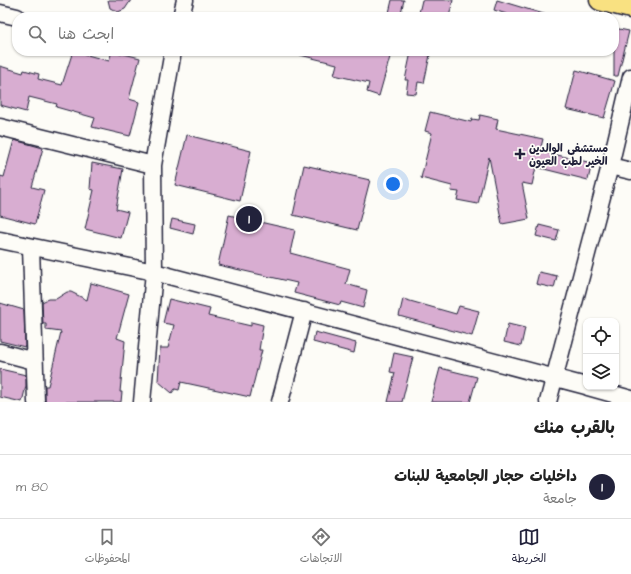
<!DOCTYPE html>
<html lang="ar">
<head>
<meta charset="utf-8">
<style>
  :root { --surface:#fff; --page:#f6f6f6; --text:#222; --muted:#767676; --line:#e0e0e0; --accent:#22223b }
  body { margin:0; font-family:"Architects Daughter","Playpen Sans Arabic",sans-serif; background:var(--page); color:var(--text); direction:rtl }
  .controls { position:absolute; right:12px; bottom:12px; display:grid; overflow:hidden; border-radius:8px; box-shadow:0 1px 3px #0004 }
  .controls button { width:36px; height:36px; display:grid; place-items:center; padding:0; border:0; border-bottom:1px solid var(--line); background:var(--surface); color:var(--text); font:20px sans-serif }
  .you { position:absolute; left:393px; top:184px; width:14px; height:14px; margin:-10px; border:3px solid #fff; border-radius:50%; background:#1a73e8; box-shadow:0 0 0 6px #1a73e833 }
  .badge { display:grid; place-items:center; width:26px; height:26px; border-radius:50%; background:var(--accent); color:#fff; font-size:13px; font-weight:700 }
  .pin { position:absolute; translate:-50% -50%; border:2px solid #fff; box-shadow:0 1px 4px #0006 }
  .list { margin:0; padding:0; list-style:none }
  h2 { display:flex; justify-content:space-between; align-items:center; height:52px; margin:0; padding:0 16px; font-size:17px }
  h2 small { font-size:13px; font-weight:400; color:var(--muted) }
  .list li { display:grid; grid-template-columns:26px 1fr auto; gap:12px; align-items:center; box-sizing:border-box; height:64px; padding:0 16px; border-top:1px solid var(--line) }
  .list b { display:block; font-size:15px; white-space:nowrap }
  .list p { margin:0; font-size:13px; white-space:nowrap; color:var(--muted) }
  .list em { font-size:13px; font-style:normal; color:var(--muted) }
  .icon { flex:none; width:22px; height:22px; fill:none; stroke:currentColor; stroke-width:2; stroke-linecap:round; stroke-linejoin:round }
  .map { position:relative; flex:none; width:631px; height:402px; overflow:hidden; direction:ltr }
  .search { position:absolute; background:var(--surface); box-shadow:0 1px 3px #0004; left:12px; right:12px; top:12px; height:44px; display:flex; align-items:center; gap:10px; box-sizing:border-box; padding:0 14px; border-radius:16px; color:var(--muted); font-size:15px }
  .sheet { height:116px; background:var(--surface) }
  nav { display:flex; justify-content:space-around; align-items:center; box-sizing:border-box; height:56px; border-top:1px solid var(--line); background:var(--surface); font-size:11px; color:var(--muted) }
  nav a { display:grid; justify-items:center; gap:2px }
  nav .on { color:var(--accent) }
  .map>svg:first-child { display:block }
</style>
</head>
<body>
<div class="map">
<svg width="631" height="402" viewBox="0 0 631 402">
  <rect width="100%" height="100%" fill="#fdfcf7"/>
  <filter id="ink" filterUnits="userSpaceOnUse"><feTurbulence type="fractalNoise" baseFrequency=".025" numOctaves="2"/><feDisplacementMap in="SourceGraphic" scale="8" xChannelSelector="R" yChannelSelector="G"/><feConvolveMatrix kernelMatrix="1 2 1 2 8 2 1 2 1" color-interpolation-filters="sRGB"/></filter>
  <g filter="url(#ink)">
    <path fill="#d8add1" stroke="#22223b" d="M 108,0 L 131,0 L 125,9 L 118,12 L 110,8 Z
      M 392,0 L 404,0 L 400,17 L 388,17 Z
      M 422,0 L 453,0 L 449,17 L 434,17 L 419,13 Z
      M 497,0 L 547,15 L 547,17 L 516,17 L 494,10 Z
      M 614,28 L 629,31 L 618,76 L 614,76 Z
      M 73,51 L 109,61 L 112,51 L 140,58 L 129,99 L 139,102 L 130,136 L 92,127 L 95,118 L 56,107 L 57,104 L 29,97 L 26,112 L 0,105 L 0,66 L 23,73 L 24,70 L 39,74 L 38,79 L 62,85 Z
      M 300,51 L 371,51 L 390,57 L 379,96 L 367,92 L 369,83 L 334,75 L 337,64 L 300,55 Z
      M 411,52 L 430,55 L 424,83 L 418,82 L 416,94 L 406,93 L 408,80 L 405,80 Z
      M 576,70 L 615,81 L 604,118 L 566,109 Z
      M 430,112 L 471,122 L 472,119 L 479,120 L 480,115 L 498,119 L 496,129 L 543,139 L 540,151 L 592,163 L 588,180 L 536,167 L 532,185 L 522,183 L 529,219 L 502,224 L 489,157 L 478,204 L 457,200 L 459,192 L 451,191 L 452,186 L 421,178 L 432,133 L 425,131 Z
      M 187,135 L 251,151 L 240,201 L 175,185 Z
      M 14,140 L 43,148 L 32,187 L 44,190 L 35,224 L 0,215 L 0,176 L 4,177 Z
      M 92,163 L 123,169 L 116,209 L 128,212 L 121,238 L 85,229 L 94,190 L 90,189 Z
      M 304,165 L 370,180 L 357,230 L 293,215 Z
      M 229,215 L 295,230 L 290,253 L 350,269 L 346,284 L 367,290 L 363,308 L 341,302 L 340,305 L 294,293 L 297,283 L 218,265 Z
      M 172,219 L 195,224 L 193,234 L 170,228 Z
      M 539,225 L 559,230 L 556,241 L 536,236 Z
      M 539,272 L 557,276 L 554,288 L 536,284 Z
      M 91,283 L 129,294 L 117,338 L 125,341 L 120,392 L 122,392 L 121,402 L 45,402 L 45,386 L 48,386 L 61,332 L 46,330 L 46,324 L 43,324 L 42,302 L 48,299 L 56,299 L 67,292 L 71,292 L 87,300 Z
      M 169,299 L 210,309 L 208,316 L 251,326 L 251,322 L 263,325 L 259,350 L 262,350 L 250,397 L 181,382 L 179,390 L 175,389 L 172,393 L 158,381 L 160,348 L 168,348 L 174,325 L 163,323 Z
      M 403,299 L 456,314 L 459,306 L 479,311 L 472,336 L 399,316 Z
      M 0,303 L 24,310 L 25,347 L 0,341 Z
      M 508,324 L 525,328 L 521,346 L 504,342 Z
      M 315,332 L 356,343 L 354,353 L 313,342 Z
      M 394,353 L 413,357 L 402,402 L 388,402 L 395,373 L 390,372 Z
      M 440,368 L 477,377 L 470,402 L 431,402 Z
      M 0,369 L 26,375 L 26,386 L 22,402 L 0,397 Z"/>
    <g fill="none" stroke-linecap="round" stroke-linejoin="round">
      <g stroke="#22223b" stroke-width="19">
        <path id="minor" d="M 0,13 L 17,17
          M 181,17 L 185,0
          M 0,127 L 153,165
          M 610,166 L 631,171
          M 0,240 L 154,272 L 586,386
          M 31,247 L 36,402
          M 0,352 L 34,361
          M 588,387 L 631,399
          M 142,402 L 154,272 L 153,165 L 173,51
          M 280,402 L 304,311
          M 548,402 L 610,166 L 631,77"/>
      </g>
      <g stroke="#22223b" stroke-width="23">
        <path id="major" d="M 600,0 L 631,8"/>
      </g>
      <use href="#minor" stroke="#fdfcf7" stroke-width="16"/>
      <use href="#major" stroke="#f9e181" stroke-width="20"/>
    </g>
  </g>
  <path fill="#22223b" stroke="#fdfcf7" stroke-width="1.5" d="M518 148h4v4h4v4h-4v4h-4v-4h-4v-4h4z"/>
  <g text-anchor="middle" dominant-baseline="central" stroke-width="3.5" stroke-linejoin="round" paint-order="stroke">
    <g font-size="11" font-weight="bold" fill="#22223b" stroke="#fdfcf7" text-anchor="start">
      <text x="529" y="148">مستشفى الوالدين<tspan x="529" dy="13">الخير لطب العيون</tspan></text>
    </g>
  </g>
</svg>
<div class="controls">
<button><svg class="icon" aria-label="locate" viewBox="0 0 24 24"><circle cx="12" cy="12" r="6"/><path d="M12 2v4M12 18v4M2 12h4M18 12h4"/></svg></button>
<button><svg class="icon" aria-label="layers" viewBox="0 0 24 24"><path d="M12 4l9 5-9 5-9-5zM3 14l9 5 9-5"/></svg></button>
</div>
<div class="you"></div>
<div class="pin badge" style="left:249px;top:219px">1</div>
<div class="search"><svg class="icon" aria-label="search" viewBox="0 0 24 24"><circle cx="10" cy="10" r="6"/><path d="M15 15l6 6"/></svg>ابحث هنا</div>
</div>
<section class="sheet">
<h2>بالقرب منك<small></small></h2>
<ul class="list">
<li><span class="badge">1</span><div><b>داخليات حجار الجامعية للبنات</b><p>جامعة</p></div><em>80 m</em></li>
</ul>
</section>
<nav>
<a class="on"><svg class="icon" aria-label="map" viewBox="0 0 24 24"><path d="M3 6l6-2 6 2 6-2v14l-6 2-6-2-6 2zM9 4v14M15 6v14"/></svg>الخريطة</a>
<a><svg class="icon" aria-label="directions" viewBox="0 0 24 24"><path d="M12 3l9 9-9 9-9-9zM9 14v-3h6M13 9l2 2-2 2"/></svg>الاتجاهات</a>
<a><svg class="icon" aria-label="saved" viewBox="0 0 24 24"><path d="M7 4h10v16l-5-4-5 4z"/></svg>المحفوظات</a>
</nav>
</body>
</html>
